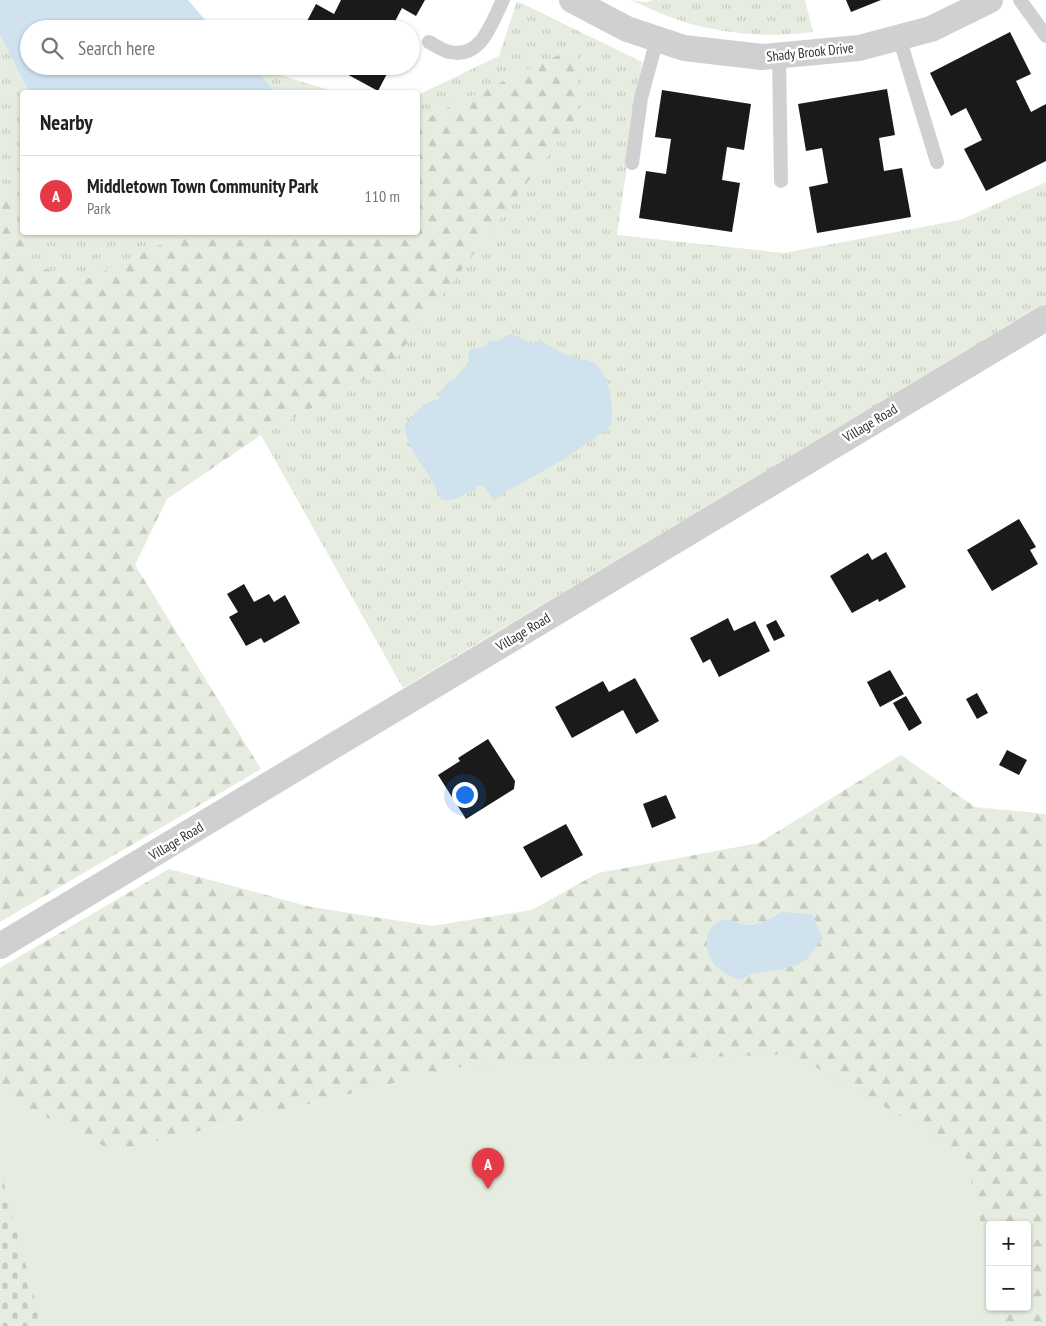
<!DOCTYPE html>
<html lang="en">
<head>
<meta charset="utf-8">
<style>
  :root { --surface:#fff; --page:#f2f2f2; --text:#202124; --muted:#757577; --line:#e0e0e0; --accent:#e63946 }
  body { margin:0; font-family:"PT Sans Narrow",sans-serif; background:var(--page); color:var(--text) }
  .controls { position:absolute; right:15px; bottom:15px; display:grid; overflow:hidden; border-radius:5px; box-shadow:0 1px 4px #0004 }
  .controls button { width:45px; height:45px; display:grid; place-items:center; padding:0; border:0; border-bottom:1px solid var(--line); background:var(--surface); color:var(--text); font:25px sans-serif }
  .you { position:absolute; left:464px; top:794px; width:18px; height:18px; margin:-12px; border:4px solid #fff; border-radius:50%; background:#1a73e8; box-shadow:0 0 0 8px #1a73e833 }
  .badge { display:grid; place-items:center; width:32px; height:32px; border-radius:50%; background:var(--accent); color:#fff; font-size:16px; font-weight:700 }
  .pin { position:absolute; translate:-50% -41px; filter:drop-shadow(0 1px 2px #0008) }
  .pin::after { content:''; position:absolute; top:26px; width:18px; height:15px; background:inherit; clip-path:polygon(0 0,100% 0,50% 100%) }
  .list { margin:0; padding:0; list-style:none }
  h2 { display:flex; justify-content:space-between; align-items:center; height:65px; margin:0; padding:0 20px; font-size:21px }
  h2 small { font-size:16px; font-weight:400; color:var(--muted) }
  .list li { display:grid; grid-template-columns:32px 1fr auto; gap:15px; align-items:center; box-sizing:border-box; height:80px; padding:0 20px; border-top:1px solid var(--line) }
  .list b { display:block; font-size:19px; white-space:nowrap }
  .list p { margin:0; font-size:16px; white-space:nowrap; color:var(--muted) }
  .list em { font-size:16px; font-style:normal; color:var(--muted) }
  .icon { flex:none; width:28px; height:28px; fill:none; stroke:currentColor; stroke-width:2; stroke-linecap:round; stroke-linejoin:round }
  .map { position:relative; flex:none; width:1046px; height:1326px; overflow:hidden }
  .search { position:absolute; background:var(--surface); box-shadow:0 1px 4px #0004; left:20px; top:20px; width:400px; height:55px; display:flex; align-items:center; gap:12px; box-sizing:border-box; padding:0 18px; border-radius:28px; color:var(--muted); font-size:19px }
  .panel { position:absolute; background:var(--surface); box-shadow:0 1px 4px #0004; left:20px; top:90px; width:400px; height:145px; border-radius:5px }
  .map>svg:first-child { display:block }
</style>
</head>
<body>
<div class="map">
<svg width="1046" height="1326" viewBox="0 0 1046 1326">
  <defs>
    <pattern id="grass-tufts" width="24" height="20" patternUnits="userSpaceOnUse" patternTransform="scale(1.25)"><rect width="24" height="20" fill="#e6ecdf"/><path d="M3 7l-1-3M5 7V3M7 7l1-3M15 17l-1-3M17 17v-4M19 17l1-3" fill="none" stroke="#c6cbc0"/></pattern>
    <pattern id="forest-firs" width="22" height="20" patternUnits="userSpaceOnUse" patternTransform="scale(1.25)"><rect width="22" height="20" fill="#e6ecdf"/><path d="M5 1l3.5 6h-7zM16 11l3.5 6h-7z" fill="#c6cbc0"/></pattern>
    <pattern id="cemetery-stones" width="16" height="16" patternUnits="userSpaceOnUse" patternTransform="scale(1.25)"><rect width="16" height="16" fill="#e6ecdf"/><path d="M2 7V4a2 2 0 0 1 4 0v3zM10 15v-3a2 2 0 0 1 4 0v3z" fill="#c6cbc0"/></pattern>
  </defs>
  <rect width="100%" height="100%" fill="#fff"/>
  <path fill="url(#grass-tufts)" d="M 630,0 L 647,2 L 653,0 L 805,0 L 813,32 C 770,38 717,34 676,19 C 660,14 645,6 630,0 Z
    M 517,1 L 642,62 L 617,235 L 784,253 L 960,220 L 1046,182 L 1046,304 L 403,688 L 261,435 L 389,367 L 577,46 L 418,122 L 418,95 L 499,56 Z
    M 0,35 L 29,92 L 22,92 L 22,232 L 185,233 L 80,282 L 33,264 L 0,181 Z
    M 247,66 L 251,66 L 335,92 L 274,92 C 267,80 259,73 247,66 Z"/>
  <path fill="url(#forest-firs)" d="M 577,46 L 577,116 L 389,367 L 261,435 L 167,499 L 135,565 L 261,769 L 0,922 L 0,181 L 33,264 L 80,282 L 185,233 L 418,232 L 418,122 Z
    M 901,755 L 975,807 L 1046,814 L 1046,1326 L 1004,1326 L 1000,1307 L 1027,1307 L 1027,1225 L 990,1225 L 990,1264 L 964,1153 L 468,1065 L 115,1152 L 0,1094 L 0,968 L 169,869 L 311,907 L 432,926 L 532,910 L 598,873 L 759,843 Z"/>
  <path fill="url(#cemetery-stones)" d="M 0,1161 L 45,1326 L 0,1326 Z"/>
  <path fill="#e6ecdf" d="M 793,1054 L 964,1153 L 990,1264 L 990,1307 L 1000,1307 L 1004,1326 L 42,1326 L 0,1169 L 0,1094 L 115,1152 L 468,1065 Z"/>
  <path fill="#cfe2ee" d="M 0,0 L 188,0 L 213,29 L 29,29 L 29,66 L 247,66 C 259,73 267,80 274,92 L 29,92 L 0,35 Z
    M 509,334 L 520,337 L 534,345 L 539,339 C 551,348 565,355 580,359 C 584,360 589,360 592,362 C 609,370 617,412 609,428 L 566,458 L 504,493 L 495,501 L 483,486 L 477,486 L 475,491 C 461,493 457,503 441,499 C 436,491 433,482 428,474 C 417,457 405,444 405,423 C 414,418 411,417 417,411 C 422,405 432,400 440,399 L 438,395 L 449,381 L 455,379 L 460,373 L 469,361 L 468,354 L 471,348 C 480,349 485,349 489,341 L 500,340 Z
    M 781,912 L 812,914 L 823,938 L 808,957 L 799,964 L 783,969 L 752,974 L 739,980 C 725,975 713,967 708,952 C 703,938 711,918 730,920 C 736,921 742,926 749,925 C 759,925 773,918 781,912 Z"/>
  <path fill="#1a1a1a" d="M 341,0 L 425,0 L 416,16 L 402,8 L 391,29 L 303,29 L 316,4 L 334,14 Z
    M 846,0 L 881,0 L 851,12 Z
    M 1010,32 L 1031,74 L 1016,81 L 1031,112 L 1046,104 L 1046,161 L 986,191 L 964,149 L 982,140 L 966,108 L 951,116 L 930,73 Z
    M 332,66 L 391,66 L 378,91 Z
    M 887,89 L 895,135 L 879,138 L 884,171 L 902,168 L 911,217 L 817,233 L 809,187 L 828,183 L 822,148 L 806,151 L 798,104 Z
    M 662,90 L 751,104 L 744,150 L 727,147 L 722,180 L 740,183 L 732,232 L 639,218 L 646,171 L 666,174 L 671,139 L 655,137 Z
    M 1019,519 L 1036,547 L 1030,550 L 1038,564 L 992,591 L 967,550 Z
    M 886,552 L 906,587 L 879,602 L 878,599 L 852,613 L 830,576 L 868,553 L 872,560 Z
    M 244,584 L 254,602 L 269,594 L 274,602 L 285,595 L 300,623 L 264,643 L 261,638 L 246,646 L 229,617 L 238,612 L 227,594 Z
    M 728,618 L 734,631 L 755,621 L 770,651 L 719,677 L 710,659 L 703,663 L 690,638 Z
    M 776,620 L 785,636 L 774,641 L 766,625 Z
    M 890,670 L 904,694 L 880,707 L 867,682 Z
    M 635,678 L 659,721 L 636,734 L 623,710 L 572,738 L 555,707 L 603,681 L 609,692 Z
    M 977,693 L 988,713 L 977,719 L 966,699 Z
    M 906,696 L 922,723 L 909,731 L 893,703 Z
    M 488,739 L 515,781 L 514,789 L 466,819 L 438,775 L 460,761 L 458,758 Z
    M 1007,750 L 1027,760 L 1019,775 L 999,765 Z
    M 666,795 L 676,818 L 652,828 L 643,804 Z
    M 566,824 L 583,855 L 541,878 L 523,847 Z"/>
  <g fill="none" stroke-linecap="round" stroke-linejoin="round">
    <path stroke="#d0d0d0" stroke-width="14" d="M 1020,0 L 1046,36
      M 899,37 L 937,162
      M 429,42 C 435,45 443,51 450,52 C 482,59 491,23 503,0
      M 779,56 L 781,181
      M 632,163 L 641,98 L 657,39"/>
    <path stroke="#d0d0d0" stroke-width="26" d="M 572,0 L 627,29 L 684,48 L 762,57 L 859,48 L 931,29 L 990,0
      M 0,946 L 1046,318"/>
  </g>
  <g text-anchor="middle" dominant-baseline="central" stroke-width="5" stroke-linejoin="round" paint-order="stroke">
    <g font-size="14" fill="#333" stroke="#fff">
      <text transform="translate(810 52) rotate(-6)">Shady Brook Drive</text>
      <text transform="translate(870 423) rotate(-31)">Village Road</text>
      <text transform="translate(523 632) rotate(-31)">Village Road</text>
      <text transform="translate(176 841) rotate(-31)">Village Road</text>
    </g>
  </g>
</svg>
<div class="controls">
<button>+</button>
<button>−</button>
</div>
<div class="you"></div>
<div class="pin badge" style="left:488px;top:1189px">A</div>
<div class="search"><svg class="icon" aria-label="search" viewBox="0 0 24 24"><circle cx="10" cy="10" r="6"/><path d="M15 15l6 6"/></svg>Search here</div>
<section class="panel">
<h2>Nearby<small></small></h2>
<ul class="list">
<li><span class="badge">A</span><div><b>Middletown Town Community Park</b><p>Park</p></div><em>110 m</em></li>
</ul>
</section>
</div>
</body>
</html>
